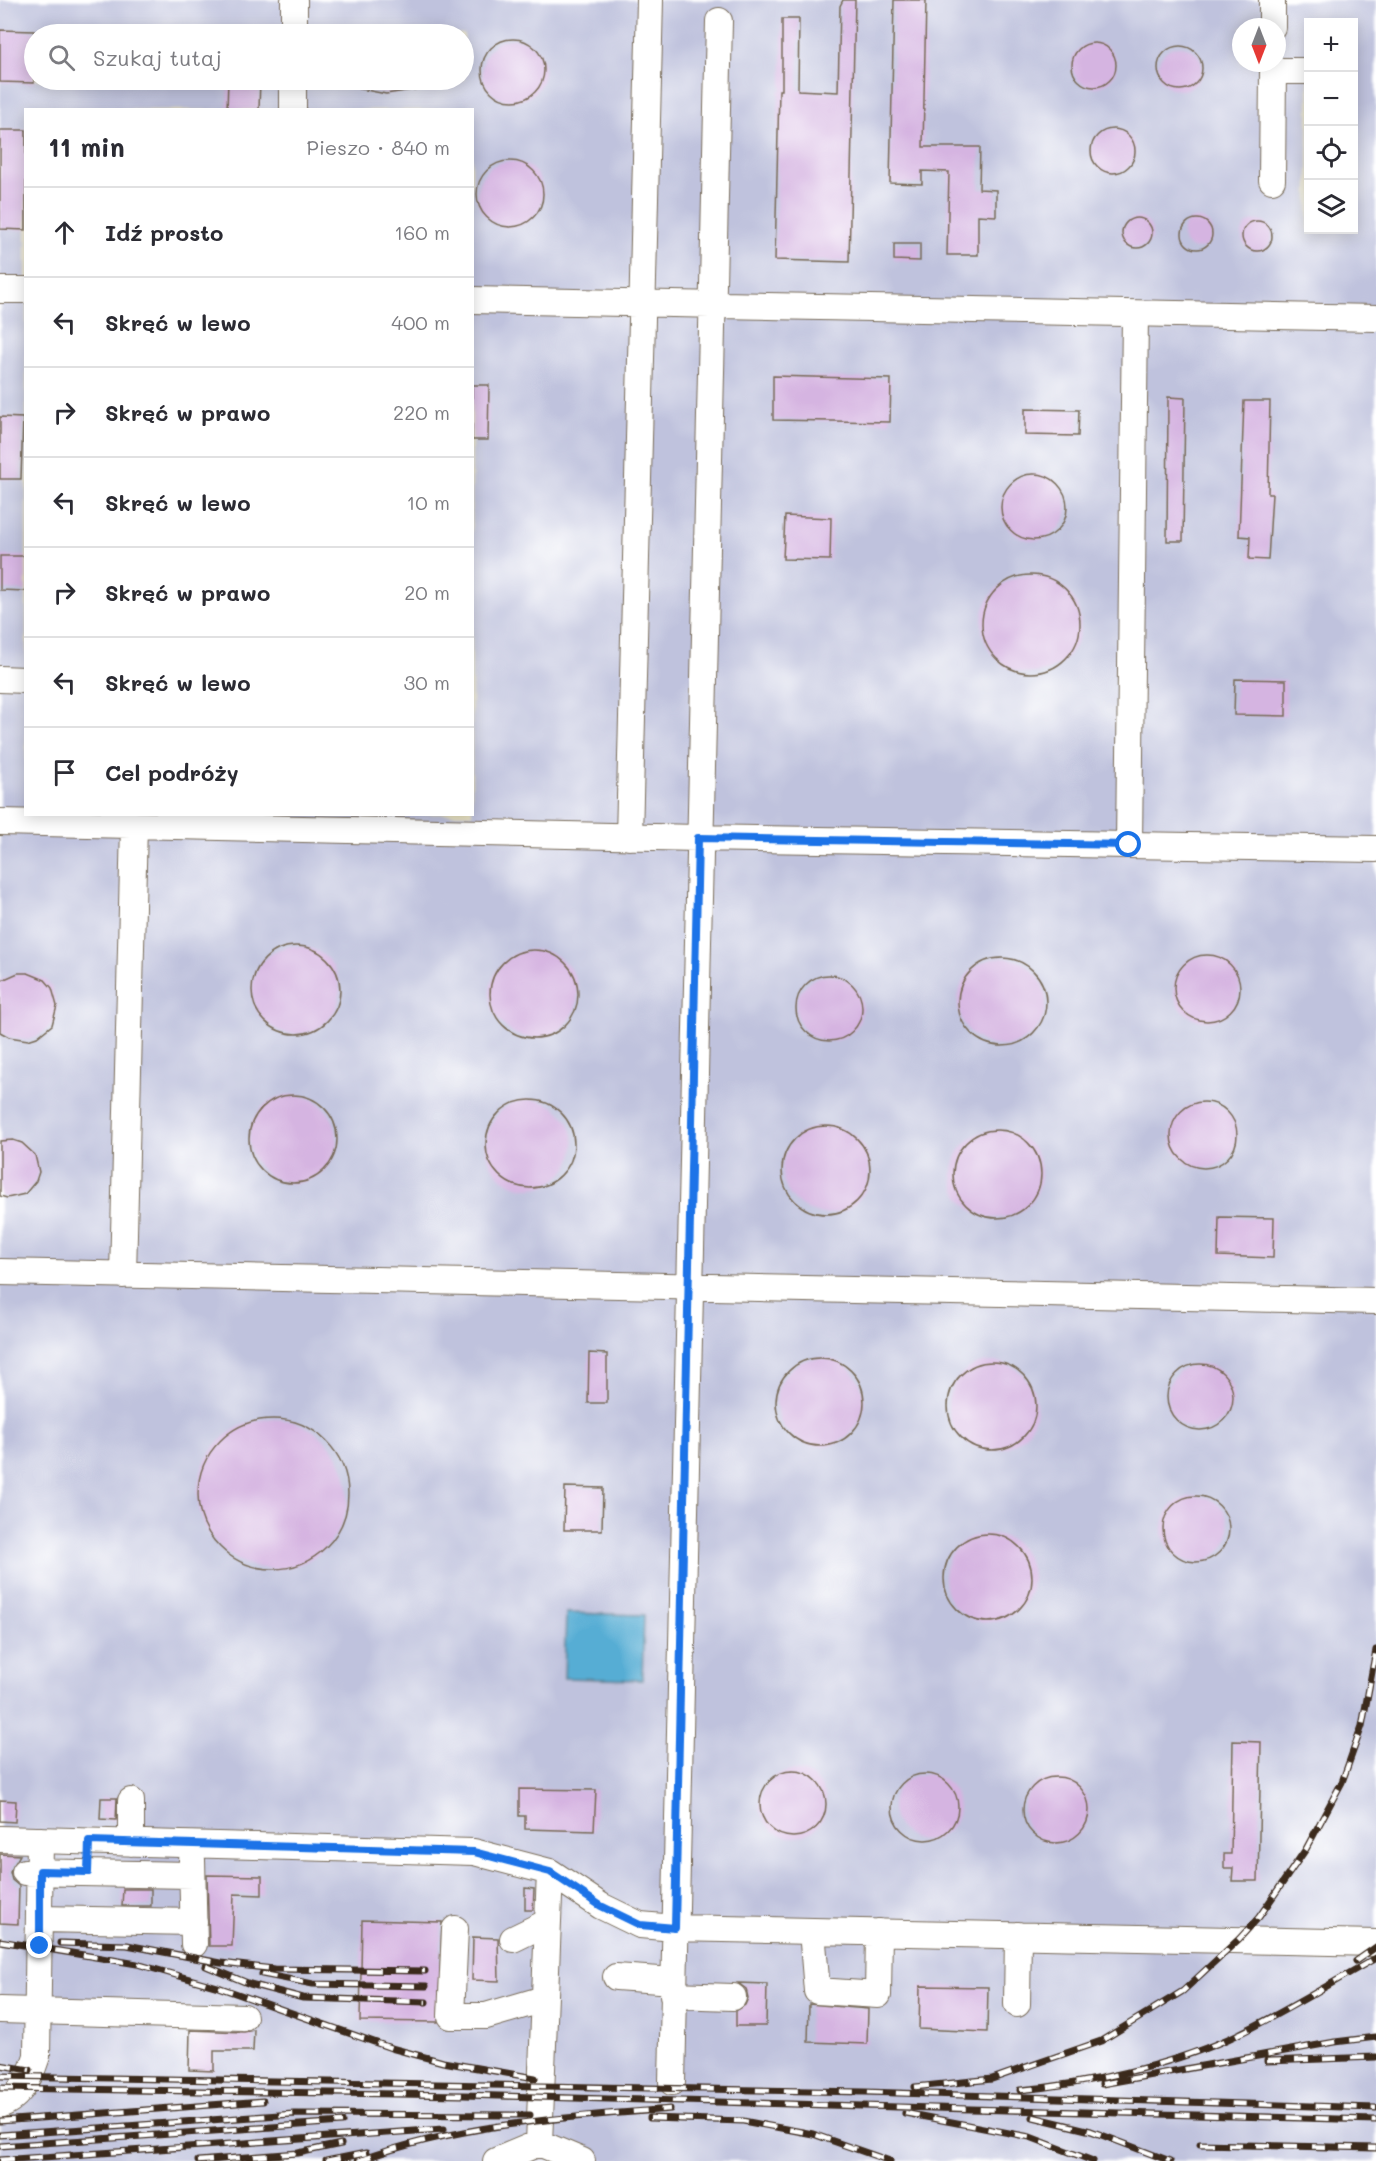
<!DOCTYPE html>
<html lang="pl">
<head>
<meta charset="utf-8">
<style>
  :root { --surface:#fff; --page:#f2f2f3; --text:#2b2b33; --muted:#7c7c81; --line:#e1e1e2 }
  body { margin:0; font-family:Mali,sans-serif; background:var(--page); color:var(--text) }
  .controls { position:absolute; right:18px; top:18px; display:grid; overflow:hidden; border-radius:0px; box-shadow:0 3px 15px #0003 }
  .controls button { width:54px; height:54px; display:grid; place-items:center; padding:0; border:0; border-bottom:2px solid var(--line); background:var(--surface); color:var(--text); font:30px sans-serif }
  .compass { position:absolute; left:1232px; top:18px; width:54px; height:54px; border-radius:50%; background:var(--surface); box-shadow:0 3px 15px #0003; rotate:180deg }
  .stop { position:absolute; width:18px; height:18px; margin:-14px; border:4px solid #1a73e8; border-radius:50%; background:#fff }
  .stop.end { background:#1a73e8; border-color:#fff; box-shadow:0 2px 6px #0008 }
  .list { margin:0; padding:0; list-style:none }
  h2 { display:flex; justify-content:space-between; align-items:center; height:78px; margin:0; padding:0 24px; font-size:26px }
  h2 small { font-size:20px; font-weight:400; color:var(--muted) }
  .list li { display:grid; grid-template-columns:39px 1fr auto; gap:18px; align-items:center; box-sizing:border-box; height:90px; padding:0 24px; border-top:2px solid var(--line) }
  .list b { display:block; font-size:22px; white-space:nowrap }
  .list em { font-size:20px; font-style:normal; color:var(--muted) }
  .icon { flex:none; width:33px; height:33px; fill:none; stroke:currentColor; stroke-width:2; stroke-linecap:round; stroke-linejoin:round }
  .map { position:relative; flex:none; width:1376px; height:2161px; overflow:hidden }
  .search { position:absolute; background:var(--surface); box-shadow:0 3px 15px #0003; left:24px; top:24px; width:450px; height:66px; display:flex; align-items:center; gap:15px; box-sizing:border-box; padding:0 21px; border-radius:33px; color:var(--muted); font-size:22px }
  .panel { position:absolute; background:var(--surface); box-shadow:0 3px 15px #0003; left:24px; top:108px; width:450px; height:708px; border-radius:0px }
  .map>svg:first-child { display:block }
</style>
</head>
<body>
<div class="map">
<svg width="1376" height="2161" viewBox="0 0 1376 2161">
  <rect width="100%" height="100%" fill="#fff"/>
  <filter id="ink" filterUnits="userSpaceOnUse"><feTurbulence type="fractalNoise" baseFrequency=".0167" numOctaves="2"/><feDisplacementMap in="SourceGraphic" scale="12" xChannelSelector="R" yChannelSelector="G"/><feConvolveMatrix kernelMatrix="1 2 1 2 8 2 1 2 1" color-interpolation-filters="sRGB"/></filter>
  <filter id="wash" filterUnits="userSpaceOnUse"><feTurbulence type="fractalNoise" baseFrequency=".008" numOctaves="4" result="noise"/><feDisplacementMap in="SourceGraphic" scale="24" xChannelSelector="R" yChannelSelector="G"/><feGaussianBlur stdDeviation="1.35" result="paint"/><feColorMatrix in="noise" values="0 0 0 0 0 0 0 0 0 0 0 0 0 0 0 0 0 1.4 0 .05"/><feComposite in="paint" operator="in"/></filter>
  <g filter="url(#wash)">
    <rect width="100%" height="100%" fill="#eae4c4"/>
    <path fill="#bfc2dd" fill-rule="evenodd" d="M 0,0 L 1376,0 L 1376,2161 L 0,2161 ZM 1308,22 L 1354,22 L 1354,230 L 1308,230 ZM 1241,27 L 1277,27 L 1277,63 L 1241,63 ZM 34,34 L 464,34 L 464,80 L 34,80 ZM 26,110 L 472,110 L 472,814 L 26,814 Z"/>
    <path fill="#57add4" stroke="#496c79" stroke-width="1.5" d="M 566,1613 L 644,1615 L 642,1680 L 564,1678 Z"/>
    <g id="blocks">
      <path fill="#d5b4e1" d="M 843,0 L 855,0 L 849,262 L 775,260 L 779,90 L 782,90 L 782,19 L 799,19 L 798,90 L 838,92 L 840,6 Z
        M 894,0 L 926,0 L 923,147 L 980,147 L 979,189 L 996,190 L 996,216 L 978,215 L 978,255 L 947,255 L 949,172 L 922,171 L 922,184 L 890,183 Z
        M 0,30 L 34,31 L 34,83 L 0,82 Z
        M482 70a31 31 0 1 1 62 0a31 31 0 1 1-62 0Z
        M1072 65a22 22 0 1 1 44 0a22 22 0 1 1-44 0Z
        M1158 68a22 22 0 1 1 44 0a22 22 0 1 1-44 0Z
        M 228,80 L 260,80 L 259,110 L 227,110 Z
        M 351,80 L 423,80 L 424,88 L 386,94 L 350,87 Z
        M1091 151a22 22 0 1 1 44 0a22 22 0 1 1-44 0Z
        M 0,130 L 26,130 L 26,230 L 0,229 Z
        M477 194a33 33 0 1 1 66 0a33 33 0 1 1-66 0Z
        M1122 233a15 15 0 1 1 30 0a15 15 0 1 1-30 0Z
        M1182 234a15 15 0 1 1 30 0a15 15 0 1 1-30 0Z
        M1242 236a15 15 0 1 1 30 0a15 15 0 1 1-30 0Z
        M 894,244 L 920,244 L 920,261 L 894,260 Z
        M 773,376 L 891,379 L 890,422 L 773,420 Z
        M 472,385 L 489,385 L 488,440 L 472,440 Z
        M 1168,397 L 1185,398 L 1183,541 L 1167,541 Z
        M 1244,401 L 1270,401 L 1268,494 L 1272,494 L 1268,560 L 1249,559 L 1250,537 L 1239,536 Z
        M 1025,409 L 1079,410 L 1078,436 L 1025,435 Z
        M 0,417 L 23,418 L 21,479 L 0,479 Z
        M1001 507a33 33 0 1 1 66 0a33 33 0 1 1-66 0Z
        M 785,516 L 831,518 L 830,560 L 783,559 Z
        M 0,556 L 26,556 L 26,591 L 0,590 Z
        M982 624a49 49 0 1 1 98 0a49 49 0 1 1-98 0Z
        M 1235,679 L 1286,680 L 1286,716 L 1234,715 Z
        M252 990a44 44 0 1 1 88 0a44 44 0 1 1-88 0Z
        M490 994a44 44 0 1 1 88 0a44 44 0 1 1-88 0Z
        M1174 988a33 33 0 1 1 66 0a33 33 0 1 1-66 0Z
        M958 1002a44 44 0 1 1 88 0a44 44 0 1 1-88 0Z
        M 18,973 L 28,973 L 45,980 L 52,988 L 57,1006 L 52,1025 L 37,1037 L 28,1040 L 9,1037 L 0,1032 L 0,981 Z
        M796 1008a33 33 0 1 1 66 0a33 33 0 1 1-66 0Z
        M249 1139a44 44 0 1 1 88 0a44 44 0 1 1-88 0Z
        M486 1144a44 44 0 1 1 88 0a44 44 0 1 1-88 0Z
        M1171 1135a33 33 0 1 1 66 0a33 33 0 1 1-66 0Z
        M782 1170a44 44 0 1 1 88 0a44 44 0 1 1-88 0Z
        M953 1174a44 44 0 1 1 88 0a44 44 0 1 1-88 0Z
        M 13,1140 L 22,1143 L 35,1155 L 39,1172 L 36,1181 L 25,1194 L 7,1198 L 0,1196 L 0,1141 Z
        M 1219,1217 L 1274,1218 L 1273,1258 L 1218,1256 Z
        M 589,1353 L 607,1354 L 607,1403 L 588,1403 Z
        M776 1402a44 44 0 1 1 88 0a44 44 0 1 1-88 0Z
        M948 1406a44 44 0 1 1 88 0a44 44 0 1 1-88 0Z
        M1167 1397a33 33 0 1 1 66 0a33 33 0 1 1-66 0Z
        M198 1494a75 75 0 1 1 150 0a75 75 0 1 1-150 0Z
        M 565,1487 L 603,1488 L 602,1530 L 564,1530 Z
        M1163 1529a33 33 0 1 1 66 0a33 33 0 1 1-66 0Z
        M944 1578a44 44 0 1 1 88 0a44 44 0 1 1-88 0Z
        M 1233,1741 L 1261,1742 L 1258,1881 L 1232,1881 L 1233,1868 L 1224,1868 L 1224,1854 L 1231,1854 Z
        M760 1804a33 33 0 1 1 66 0a33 33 0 1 1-66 0Z
        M892 1807a33 33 0 1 1 66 0a33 33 0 1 1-66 0Z
        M1023 1810a33 33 0 1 1 66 0a33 33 0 1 1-66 0Z
        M 519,1789 L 596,1790 L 594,1831 L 525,1829 L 525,1816 L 519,1816 Z
        M 101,1798 L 117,1798 L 116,1820 L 100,1819 Z
        M 0,1800 L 16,1801 L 15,1822 L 0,1821 Z
        M 0,1854 L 20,1855 L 10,1872 L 12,1880 L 19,1886 L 18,1924 L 0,1923 Z
        M 207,1875 L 262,1876 L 262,1895 L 234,1894 L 232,1946 L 209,1946 Z
        M 525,1888 L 534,1889 L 533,1910 L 525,1910 Z
        M 123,1889 L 151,1889 L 151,1906 L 122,1906 Z
        M 362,1920 L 442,1922 L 438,2022 L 360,2021 Z
        M 473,1937 L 498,1938 L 499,1981 L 472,1980 Z
        M 738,1983 L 767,1984 L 766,2026 L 736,2026 L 736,2011 L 745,2005 L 748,1998 L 746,1989 Z
        M 920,1986 L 988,1987 L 987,2032 L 919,2029 Z
        M 809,2004 L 868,2009 L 867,2044 L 808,2042 Z
        M 190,2030 L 244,2032 L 254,2030 L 253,2051 L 214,2051 L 214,2071 L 189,2070 Z"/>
    </g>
  </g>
  <g filter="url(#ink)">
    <use href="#blocks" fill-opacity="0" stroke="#786b58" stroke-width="1.5"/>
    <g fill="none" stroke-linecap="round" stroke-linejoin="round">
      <g stroke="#786b58" stroke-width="28">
        <path id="minor" d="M 1272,0 L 1272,27
          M 294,34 L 294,0
          M 293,110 L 293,80
          M 1272,180 L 1273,71 L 1308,71
          M 0,290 L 26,290
          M 472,300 L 1376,318
          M 0,679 L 26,680
          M 0,822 L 698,838 L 1376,849
          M 629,837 L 650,0
          M 1129,845 L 1135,314
          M 0,1272 L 1376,1301
          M 123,1275 L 134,825
          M 0,1839 L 474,1852 L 550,1872 L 601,1906 L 640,1925 L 675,1928 L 1376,1943
          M 131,1843 L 131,1801
          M 192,1860 L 194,1944
          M 25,1872 L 192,1875
          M 40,1919 L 194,1922
          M 455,1929 L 451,2016 L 486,2016 L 544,1999
          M 812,1931 L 817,1991 L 878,1995 L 879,1932
          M 513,1939 L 546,1923
          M 616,1977 L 674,1981
          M 673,1995 L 733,1997
          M 1017,2004 L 1018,1935
          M 0,2010 L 244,2017
          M 672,2082 L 719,21
          M 0,2105 C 20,2098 31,2075 37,2056 L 40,1840
          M 539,2143 L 582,2161
          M 496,2161 L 539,2143 L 550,1872"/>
      </g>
      <use href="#minor" stroke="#fff" stroke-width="26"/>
      <g stroke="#3b2a1e" stroke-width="7">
        <path id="rail" d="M 0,1941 L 137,1964 L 218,1987 L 391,2048 L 443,2062 L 535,2078
          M 60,1943 L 127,1945 L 221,1963 L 274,1969 L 425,1971
          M 1356,1961 L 1376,1947
          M 206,1966 L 250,1984 L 303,1998 L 426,2002
          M 262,1974 L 313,1984 L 426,1986
          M 1267,2061 L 1376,2057
          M 0,2065 L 30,2070
          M 0,2076 L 865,2092 L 1376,2108
          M 1102,2084 L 1335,2042 L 1376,2037
          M 915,2087 L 992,2079 L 1101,2041 L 1183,1991 L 1239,1939 L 1259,1917 L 1306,1849 L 1342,1782 L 1362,1726 L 1376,1650
          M 0,2088 L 464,2095 L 1376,2120
          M 1020,2090 C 1087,2084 1167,2066 1228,2039 C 1279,2016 1327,1985 1376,1958
          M 905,2113 L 1030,2137 L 1093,2161
          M 1033,2117 L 1091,2131 L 1170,2161
          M 650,2118 L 743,2121 L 813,2134 L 890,2161
          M 0,2121 L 263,2101
          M 0,2135 L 294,2114 L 530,2115
          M 1200,2144 L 1376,2148
          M 0,2146 L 342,2122
          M 0,2160 L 444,2129
          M 198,2161 L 298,2153 L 341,2144
          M 326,2161 L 366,2153
          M 358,2161 C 457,2124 565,2117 670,2109"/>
      </g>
      <use href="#rail" stroke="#fff" stroke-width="4.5" stroke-dasharray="14" stroke-linecap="butt"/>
    </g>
  </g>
  <g fill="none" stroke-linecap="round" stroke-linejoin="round" filter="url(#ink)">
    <path stroke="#1a73e8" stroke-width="8" d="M 40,1946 L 40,1871 L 88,1872 L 89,1841 L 474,1852 L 550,1872 L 601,1906 L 640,1925 L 675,1928 L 698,838 L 1129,845"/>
  </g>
</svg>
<div class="controls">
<button>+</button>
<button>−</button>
<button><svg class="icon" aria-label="locate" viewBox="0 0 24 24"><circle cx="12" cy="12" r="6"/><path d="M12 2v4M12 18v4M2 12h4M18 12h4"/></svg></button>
<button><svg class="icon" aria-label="layers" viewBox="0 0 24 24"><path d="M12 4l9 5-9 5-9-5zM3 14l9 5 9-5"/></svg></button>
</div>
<svg class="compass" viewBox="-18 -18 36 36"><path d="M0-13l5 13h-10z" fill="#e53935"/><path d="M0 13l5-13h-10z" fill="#7c7c81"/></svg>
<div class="stop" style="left:1129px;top:845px"></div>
<div class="stop end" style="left:40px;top:1946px"></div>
<div class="search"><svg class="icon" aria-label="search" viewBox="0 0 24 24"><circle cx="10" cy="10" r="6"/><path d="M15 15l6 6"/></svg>Szukaj tutaj</div>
<section class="panel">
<h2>11 min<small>Pieszo · 840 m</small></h2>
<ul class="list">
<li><svg class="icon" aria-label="ahead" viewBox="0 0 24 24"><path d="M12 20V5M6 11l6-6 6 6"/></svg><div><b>Idź prosto</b></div><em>160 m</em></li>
<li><svg class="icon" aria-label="left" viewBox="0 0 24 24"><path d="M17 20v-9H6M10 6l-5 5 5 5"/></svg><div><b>Skręć w lewo</b></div><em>400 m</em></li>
<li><svg class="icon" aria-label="right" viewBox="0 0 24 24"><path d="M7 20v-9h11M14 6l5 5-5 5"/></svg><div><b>Skręć w prawo</b></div><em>220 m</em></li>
<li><svg class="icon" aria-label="left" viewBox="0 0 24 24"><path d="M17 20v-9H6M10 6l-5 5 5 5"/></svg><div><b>Skręć w lewo</b></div><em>10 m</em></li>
<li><svg class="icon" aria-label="right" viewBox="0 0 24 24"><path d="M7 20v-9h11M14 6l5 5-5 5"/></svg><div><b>Skręć w prawo</b></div><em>20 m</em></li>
<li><svg class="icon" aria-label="left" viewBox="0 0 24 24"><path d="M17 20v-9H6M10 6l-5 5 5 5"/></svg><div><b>Skręć w lewo</b></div><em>30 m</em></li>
<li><svg class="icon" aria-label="arrive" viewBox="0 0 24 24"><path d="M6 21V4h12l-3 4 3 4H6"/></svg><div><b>Cel podróży</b></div></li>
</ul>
</section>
</div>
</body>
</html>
